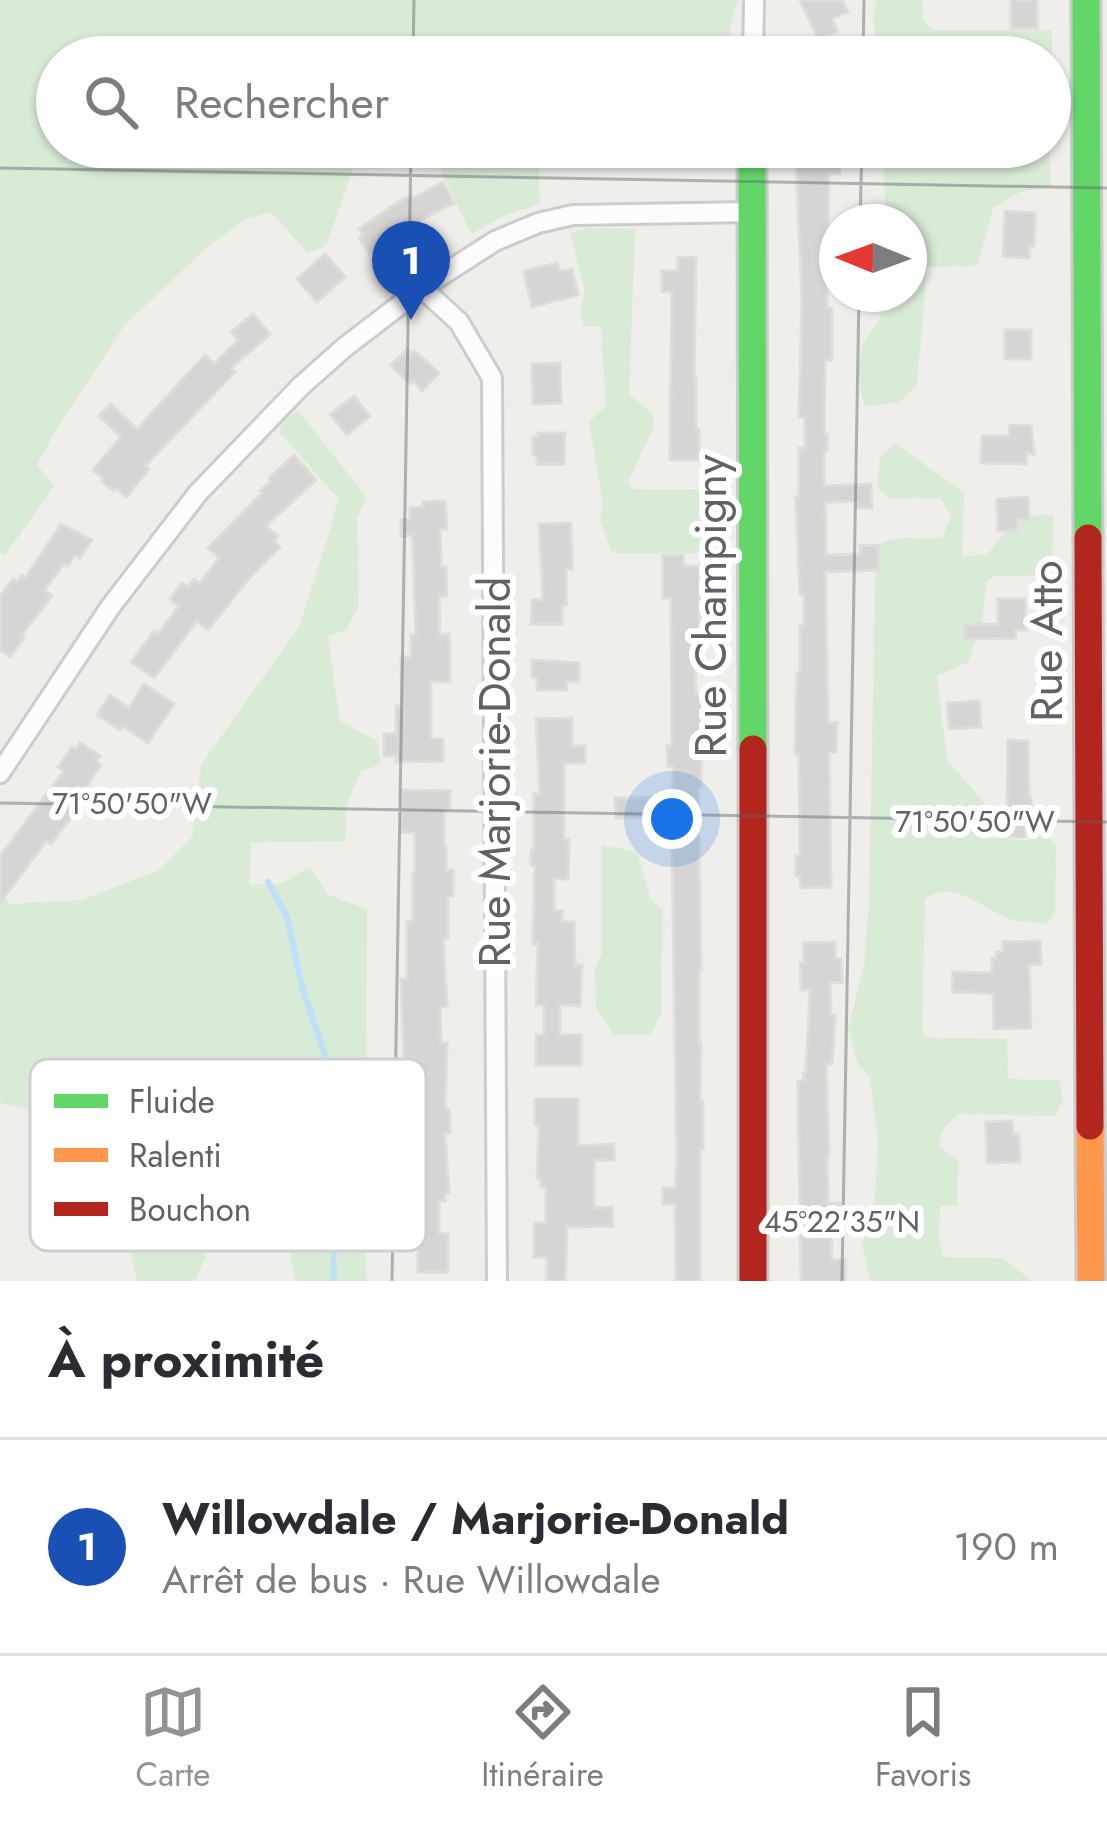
<!DOCTYPE html>
<html lang="fr">
<head>
<meta charset="utf-8">
<style>
  :root { --surface:#fff; --page:#f7f7f7; --text:#2b2b33; --muted:#7c7c81; --line:#e1e1e2; --accent:#919496 }
  body { margin:0; font-family:Jost,sans-serif; background:var(--page); color:var(--text) }
  .compass { position:absolute; left:819px; top:204px; width:108px; height:108px; border-radius:50%; background:var(--surface); box-shadow:0 3px 9px #0004; rotate:271deg }
  .you { position:absolute; left:672px; top:819px; width:42px; height:42px; margin:-30px; border:9px solid #fff; border-radius:50%; background:#1a73e8; box-shadow:0 0 0 18px #1a73e833 }
  .badge { display:grid; place-items:center; width:78px; height:78px; border-radius:50%; background:var(--accent); color:#fff; font-size:39px; font-weight:700 }
  .pin { position:absolute; translate:-50% -99px; filter:drop-shadow(0 3px 6px #0008) }
  .pin::after { content:''; position:absolute; top:63px; width:42px; height:36px; background:inherit; clip-path:polygon(0 0,100% 0,50% 100%) }
  .list { margin:0; padding:0; list-style:none }
  h2 { display:flex; justify-content:space-between; align-items:center; height:156px; margin:0; padding:0 48px; font-size:51px }
  h2 small { font-size:39px; font-weight:400; color:var(--muted) }
  .list li { display:grid; grid-template-columns:78px 1fr auto; gap:36px; align-items:center; box-sizing:border-box; height:216px; padding:0 48px; border-top:3px solid var(--line) }
  .list b { display:block; font-size:45px; white-space:nowrap }
  .list p { margin:0; font-size:39px; white-space:nowrap; color:var(--muted) }
  .list em { font-size:39px; font-style:normal; color:var(--muted) }
  .icon { flex:none; width:66px; height:66px; fill:none; stroke:currentColor; stroke-width:2; stroke-linecap:round; stroke-linejoin:round }
  .map { position:relative; flex:none; width:1107px; height:1281px; overflow:hidden }
  .search { position:absolute; background:var(--surface); box-shadow:0 3px 9px #0004; left:36px; right:36px; top:36px; height:132px; display:flex; align-items:center; gap:30px; box-sizing:border-box; padding:0 42px; border-radius:66px; color:var(--muted); font-size:45px }
  .sheet { height:372px; background:var(--surface) }
  nav { display:flex; justify-content:space-around; align-items:center; box-sizing:border-box; height:168px; border-top:3px solid var(--line); background:var(--surface); font-size:33px; color:var(--muted) }
  nav a { display:grid; justify-items:center; gap:6px }
  nav .on { color:var(--accent) }
  .map>svg:first-child { display:block }
</style>
</head>
<body>
<div class="map">
<svg width="1107" height="1281" viewBox="0 0 1107 1281">
  <rect width="100%" height="100%" fill="#efeeea"/>
  <path fill="#d8ebd6" d="M 0,0 L 738,0 L 730,27 L 731,57 L 693,57 L 680,37 L 646,57 L 57,57 L 57,147 L 366,147 L 359,152 L 326,246 L 307,253 L 271,212 L 246,219 L 206,248 L 124,326 L 56,430 L 37,465 L 54,486 L 5,555 L 0,553 Z
    M 877,0 L 922,0 L 923,20 L 933,30 L 1052,30 L 1052,57 L 877,57 L 873,12 Z
    M 1050,143 L 1050,187 L 1020,192 L 993,208 L 977,266 L 927,267 L 917,385 L 899,402 L 866,407 C 858,393 857,364 862,348 C 869,327 890,323 876,294 L 909,294 L 909,222 L 885,222 L 884,149 L 881,147 L 1050,147 Z
    M 430,147 L 538,147 L 540,204 L 506,215 L 471,234 Z
    M 588,228 L 635,229 L 629,394 L 653,415 L 653,429 L 628,482 L 632,489 L 730,490 L 730,553 L 612,553 L 600,519 L 603,504 L 589,422 L 606,406 L 601,326 L 584,327 L 580,310 L 585,290 L 570,233 Z
    M 298,410 L 367,498 L 357,518 L 359,606 L 346,630 L 328,636 L 340,721 L 377,741 L 381,764 L 360,772 L 346,807 L 345,841 L 251,842 L 249,885 L 282,883 L 310,867 L 328,895 L 367,909 L 366,1281 L 296,1281 L 278,1205 L 279,1168 L 258,1159 L 243,1170 L 195,1281 L 137,1281 C 131,1254 123,1208 104,1188 C 83,1165 72,1176 56,1140 L 73,1121 L 0,1103 L 0,895 L 11,904 L 82,900 L 159,870 L 192,837 L 201,765 L 299,627 L 331,527 L 338,498 L 279,432 L 284,421 Z
    M 894,443 L 964,492 L 962,556 L 987,555 C 1010,527 1014,513 1053,515 L 1052,575 L 994,576 L 986,582 L 982,622 L 968,662 L 937,676 L 947,760 L 985,803 L 984,837 L 1028,841 L 1044,833 L 1056,845 L 1055,914 L 1047,924 C 1034,922 1019,923 1008,918 C 981,908 954,878 925,899 L 922,1029 L 926,1038 L 1007,1039 L 1008,1079 L 1060,1080 L 1062,1102 L 1055,1116 L 958,1114 L 942,1131 L 939,1146 L 958,1161 L 957,1206 L 940,1206 L 939,1238 L 943,1257 L 1003,1258 L 1032,1281 L 870,1281 L 862,1245 L 875,1198 L 878,1141 L 870,1078 L 858,1064 L 848,1028 L 864,967 L 869,903 L 876,546 C 896,532 920,541 943,537 L 951,516 L 941,499 L 889,498 L 877,487 L 880,458 Z
    M 602,845 L 637,852 L 651,900 L 662,909 L 661,1014 L 650,1035 L 614,1035 L 596,1007 L 595,969 L 602,953 Z"/>
  <g fill="none" stroke-linecap="round" stroke-linejoin="round">
    <path stroke="#bfe0f9" stroke-width="6" d="M 268,882 L 287,917 L 302,987 L 329,1067 L 334,1281"/>
  </g>
  <path fill="#d6d5d3" stroke="#deddd9" stroke-width="3" d="M 800,0 L 842,0 L 848,12 L 832,19 L 837,31 L 819,40 Z
    M 1011,0 L 1037,0 L 1037,28 L 1011,28 Z
    M 808,147 L 840,147 L 840,174 L 829,174 L 827,308 L 832,308 L 832,360 L 825,360 L 824,434 L 828,434 L 827,450 L 824,450 L 824,486 L 871,484 L 872,508 L 857,508 L 857,501 L 825,502 L 826,555 L 861,554 L 860,546 L 878,545 L 879,570 L 825,572 L 828,717 L 829,723 L 837,723 L 836,752 L 829,752 L 831,887 L 801,888 L 800,876 L 796,876 L 796,856 L 800,856 L 799,754 L 795,754 L 797,673 L 800,673 L 800,625 L 804,625 L 804,594 L 800,594 L 796,497 L 799,497 L 799,448 L 805,448 L 805,417 L 799,417 L 802,300 L 796,159 L 808,158 Z
    M 443,182 L 454,203 L 391,235 L 393,237 L 369,254 L 359,238 L 363,235 L 359,229 L 397,203 L 411,195 L 413,198 Z
    M 1005,211 L 1035,213 L 1034,246 L 1029,246 L 1029,258 L 1003,256 Z
    M 325,254 L 345,277 L 317,302 L 297,279 Z
    M 696,257 L 694,377 L 696,377 L 696,430 L 699,430 L 699,460 L 670,460 L 672,292 L 662,292 L 662,271 L 678,271 L 678,258 Z
    M 557,263 L 560,272 L 572,269 L 578,295 L 532,307 L 524,271 Z
    M 253,314 L 270,334 L 231,368 L 235,372 L 145,466 L 149,469 L 126,497 L 116,488 L 114,491 L 102,482 L 104,479 L 93,470 L 121,437 L 99,416 L 111,404 L 137,429 L 205,355 L 214,364 L 238,340 L 231,332 Z
    M 1005,330 L 1031,330 L 1031,359 L 1005,359 Z
    M 407,349 L 412,354 L 415,351 L 439,373 L 422,391 L 413,380 L 410,384 L 391,365 Z
    M 560,363 L 561,403 L 533,404 L 532,364 Z
    M 354,396 L 370,416 L 347,435 L 330,414 Z
    M 1010,425 L 1031,426 L 1034,454 L 1027,453 L 1026,464 L 981,463 L 982,436 L 1009,436 Z
    M 538,433 L 565,433 L 564,464 L 537,464 L 537,455 L 533,455 L 533,437 L 538,437 Z
    M 294,455 L 316,480 L 266,526 L 278,536 L 274,541 L 280,547 L 252,575 L 208,630 L 197,621 L 154,678 L 131,662 L 154,631 L 158,634 L 179,606 L 170,599 L 182,583 L 188,587 L 194,579 L 200,583 L 219,558 L 208,548 L 262,493 L 260,491 L 271,481 L 269,478 Z
    M 1028,497 L 1029,520 L 1017,520 L 1017,530 L 998,531 L 997,499 Z
    M 445,501 L 447,529 L 440,529 L 441,561 L 441,567 L 446,567 L 447,596 L 439,596 L 440,635 L 449,634 L 450,682 L 431,682 L 431,739 L 443,739 L 443,761 L 396,762 L 397,756 L 384,756 L 384,734 L 396,734 L 396,706 L 402,706 L 401,657 L 411,657 L 411,635 L 416,635 L 413,544 L 412,535 L 401,536 L 401,520 L 410,520 L 410,508 L 423,507 L 423,502 Z
    M 571,523 L 572,569 L 566,569 L 566,605 L 562,605 L 562,624 L 531,624 L 532,600 L 542,600 L 543,591 L 539,524 Z
    M 61,524 L 92,540 L 80,558 L 75,555 L 68,566 L 64,564 L 44,590 L 52,596 L 21,636 L 24,638 L 10,657 L 0,650 L 0,596 L 13,579 L 17,582 L 22,575 L 25,578 Z
    M 663,555 L 683,555 L 683,566 L 700,566 L 699,665 L 695,665 L 696,695 L 703,695 L 701,787 L 698,787 L 701,970 L 699,970 L 699,1042 L 701,1042 L 700,1102 L 703,1102 L 703,1149 L 700,1149 L 700,1281 L 676,1281 L 675,1204 L 663,1204 L 663,1188 L 675,1188 L 677,1164 L 672,843 L 658,843 L 657,817 L 616,818 L 615,798 L 673,797 L 673,766 L 668,766 L 667,746 L 672,746 L 671,598 L 663,598 Z
    M 998,599 L 1025,599 L 1026,630 L 1015,630 L 1016,638 L 965,639 L 965,625 L 998,624 Z
    M 532,660 L 579,663 L 579,682 L 567,682 L 567,690 L 537,690 L 537,677 L 532,677 Z
    M 144,684 L 174,704 L 148,743 L 123,726 L 120,730 L 97,715 L 110,695 L 129,708 Z
    M 979,701 L 981,727 L 949,729 L 947,703 Z
    M 572,718 L 572,746 L 585,746 L 585,763 L 564,763 L 564,839 L 569,839 L 568,879 L 554,879 L 554,911 L 562,911 L 562,922 L 574,922 L 575,965 L 582,965 L 580,1006 L 560,1005 L 560,1035 L 581,1035 L 581,1065 L 536,1065 L 536,1035 L 544,1035 L 544,1005 L 536,1005 L 538,943 L 533,944 L 535,865 L 531,865 L 531,850 L 534,850 L 534,794 L 540,794 L 536,719 Z
    M 1008,740 L 1028,741 L 1029,797 L 1031,797 L 1032,829 L 1025,829 L 1025,837 L 1002,837 L 1001,817 L 1007,817 Z
    M 80,743 L 100,756 L 96,761 L 101,765 L 74,805 L 78,808 L 51,844 L 47,840 L 0,903 L 0,856 L 64,771 L 58,767 L 72,747 L 76,749 Z
    M 402,790 L 450,791 L 449,809 L 444,809 L 444,846 L 446,846 L 446,870 L 453,870 L 453,896 L 448,896 L 448,938 L 443,938 L 447,1006 L 440,1007 L 441,1043 L 447,1043 L 445,1109 L 449,1109 L 450,1133 L 445,1133 L 449,1193 L 445,1193 L 445,1201 L 439,1201 L 439,1234 L 448,1234 L 448,1272 L 418,1272 L 418,1219 L 389,1219 L 389,1195 L 404,1195 L 406,1110 L 401,979 L 407,979 L 407,921 L 413,921 L 413,874 L 415,874 L 415,833 L 401,832 Z
    M 1040,941 L 1041,964 L 1029,965 L 1031,1028 L 994,1029 L 993,993 L 952,992 L 953,972 L 992,973 L 992,958 L 996,958 L 996,952 L 1003,952 L 1003,942 Z
    M 835,942 L 835,959 L 841,959 L 842,982 L 830,983 L 831,1015 L 835,1015 L 832,1064 L 826,1064 L 829,1155 L 827,1155 L 828,1203 L 840,1203 L 840,1220 L 831,1220 L 832,1260 L 845,1259 L 845,1281 L 801,1281 L 798,1081 L 804,1080 L 803,1073 L 806,1073 L 810,990 L 801,990 L 800,963 L 804,963 L 803,943 Z
    M 535,1099 L 578,1099 L 578,1146 L 614,1144 L 614,1160 L 594,1160 L 594,1208 L 612,1207 L 613,1226 L 567,1227 L 565,1281 L 547,1281 L 547,1257 L 534,1257 L 535,1223 L 546,1223 L 546,1187 L 541,1187 L 541,1178 L 537,1178 L 539,1125 L 535,1125 Z
    M 1012,1121 L 1013,1134 L 1019,1134 L 1020,1162 L 987,1163 L 986,1122 Z"/>
  <g fill="none" stroke-linecap="round" stroke-linejoin="round">
    <g stroke="#cbcccc" stroke-width="24">
      <path id="street" d="M 753,57 L 754,0
        M 422,288 L 459,322 L 492,378 L 497,1281
        M 0,773 L 111,606 L 198,493 L 301,386 L 345,347 L 422,288 L 495,241 L 538,223 L 573,215 L 751,212"/>
    </g>
    <g stroke="#cacacb" stroke-width="33">
      <path id="fast" d="M 1086,0 L 1088,538
        M 752,147 L 753,749"/>
    </g>
    <g stroke="#cacacb" stroke-width="33">
      <path id="slow" d="M 1090,1126 L 1091,1281"/>
    </g>
    <g stroke="#cacacb" stroke-width="33">
      <path id="jam" d="M 1088,538 L 1090,1126
        M 753,749 L 753,1281"/>
    </g>
    <use href="#street" stroke="#fdfcfc" stroke-width="18"/>
    <use href="#fast" stroke="#63d668" stroke-width="27"/>
    <use href="#slow" stroke="#ff974d" stroke-width="27"/>
    <use href="#jam" stroke="#b3261e" stroke-width="27"/>
  </g>
  <path fill="none" stroke="#5f6368" stroke-width="3" stroke-opacity="0.45" d="M 413,57 L 414,0M 863,57 L 864,0M 0,168 L 1107,188M 860,222 L 862,147M 0,803 L 1107,822M 392,1281 L 411,147M 842,1281 L 859,294"/>
  <g text-anchor="middle" dominant-baseline="central" stroke-width="12" stroke-linejoin="round" paint-order="stroke">
    <g font-size="45" fill="#5f6368" stroke="#fff">
      <text transform="translate(710 606) rotate(-90)">Rue Champigny</text>
      <text transform="translate(1046 641) rotate(-90)">Rue Atto</text>
      <text transform="translate(494 772) rotate(-90)">Rue Marjorie-Donald</text>
    </g>
  </g>
  <rect x="30" y="1059" width="396" height="192" rx="18" fill="#fff" stroke="#cfd0d2" stroke-width="3"/>
  <rect x="54" y="1094" width="54" height="14" fill="#63d668"/>
  <rect x="54" y="1148" width="54" height="14" fill="#ff974d"/>
  <rect x="54" y="1202" width="54" height="14" fill="#b3261e"/>
  <g font-size="33" fill="#5f6368">
    <text x="129" y="1113">Fluide</text>
    <text x="129" y="1167">Ralenti</text>
    <text x="129" y="1221">Bouchon</text>
  </g>
  <g font-size="30" text-anchor="middle" fill="#5f6368" stroke="#fff" stroke-width="12" stroke-linejoin="round" paint-order="stroke">
    <text x="132" y="814">71°50'50"W</text>
    <text x="975" y="832">71°50'50"W</text>
    <text x="842" y="1232">45°22'35"N</text>
  </g>
</svg>
<svg class="compass" viewBox="-18 -18 36 36"><path d="M0-13l5 13h-10z" fill="#e53935"/><path d="M0 13l5-13h-10z" fill="#7c7c81"/></svg>
<div class="you"></div>
<div class="pin badge" style="left:411px;top:320px;background:#1a4fb4">1</div>
<div class="search"><svg class="icon" aria-label="search" viewBox="0 0 24 24"><circle cx="10" cy="10" r="6"/><path d="M15 15l6 6"/></svg>Rechercher</div>
</div>
<section class="sheet">
<h2>À proximité<small></small></h2>
<ul class="list">
<li><span class="badge" style="background:#1a4fb4">1</span><div><b>Willowdale / Marjorie-Donald</b><p>Arrêt de bus · Rue Willowdale</p></div><em>190 m</em></li>
</ul>
</section>
<nav>
<a class="on"><svg class="icon" aria-label="map" viewBox="0 0 24 24"><path d="M3 6l6-2 6 2 6-2v14l-6 2-6-2-6 2zM9 4v14M15 6v14"/></svg>Carte</a>
<a><svg class="icon" aria-label="directions" viewBox="0 0 24 24"><path d="M12 3l9 9-9 9-9-9zM9 14v-3h6M13 9l2 2-2 2"/></svg>Itinéraire</a>
<a><svg class="icon" aria-label="saved" viewBox="0 0 24 24"><path d="M7 4h10v16l-5-4-5 4z"/></svg>Favoris</a>
</nav>
</body>
</html>
